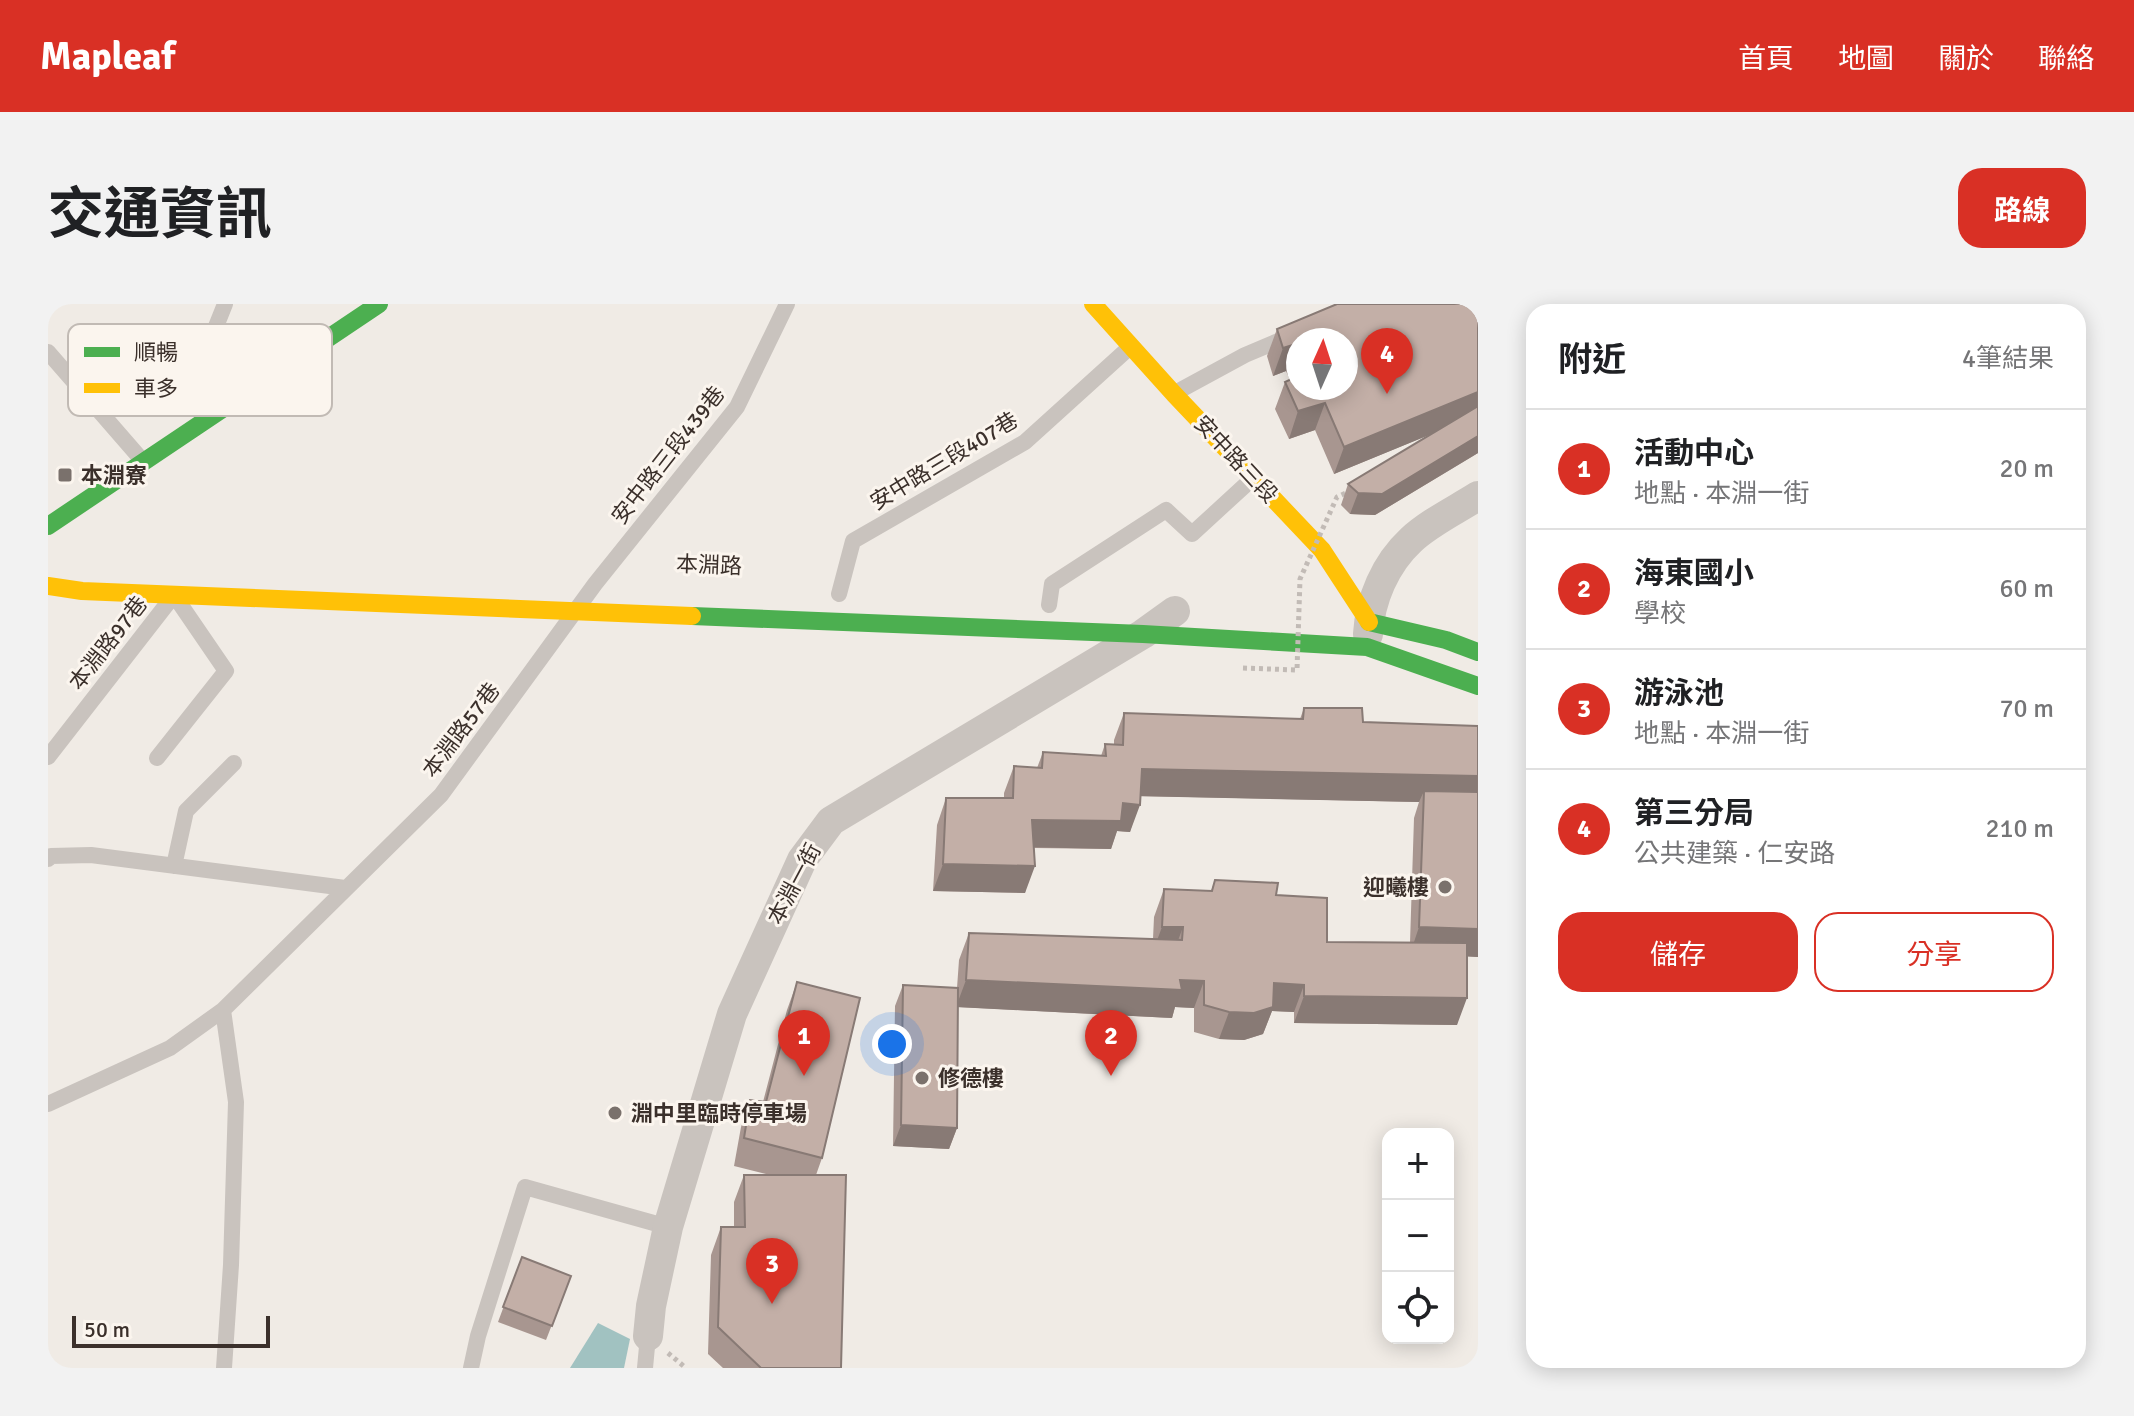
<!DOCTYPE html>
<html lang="zh-TW">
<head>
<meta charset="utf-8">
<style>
  :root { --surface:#fff; --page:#f2f2f2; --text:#202124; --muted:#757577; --line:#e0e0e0; --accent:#d93025 }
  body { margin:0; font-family:Signika,"Noto Sans TC",sans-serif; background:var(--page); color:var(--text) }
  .controls { position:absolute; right:24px; bottom:24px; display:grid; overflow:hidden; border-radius:16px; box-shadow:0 4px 20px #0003 }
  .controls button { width:72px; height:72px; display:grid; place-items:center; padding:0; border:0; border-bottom:2px solid var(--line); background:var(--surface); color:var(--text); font:40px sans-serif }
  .compass { position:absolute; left:1238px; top:24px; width:72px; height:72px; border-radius:50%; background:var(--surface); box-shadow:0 4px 20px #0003; rotate:3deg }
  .scale { position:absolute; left:24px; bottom:20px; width:198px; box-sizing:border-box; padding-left:8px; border:4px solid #3b302b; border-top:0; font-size:22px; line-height:28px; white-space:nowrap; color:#3b302b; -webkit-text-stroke:6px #fbf5ee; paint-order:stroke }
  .you { position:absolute; left:844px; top:740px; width:28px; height:28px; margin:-20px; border:6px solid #fff; border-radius:50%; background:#1a73e8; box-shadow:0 0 0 12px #1a73e833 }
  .badge { display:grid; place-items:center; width:52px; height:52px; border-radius:50%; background:var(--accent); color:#fff; font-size:26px; font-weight:700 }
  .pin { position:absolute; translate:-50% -66px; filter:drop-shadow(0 2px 4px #0008) }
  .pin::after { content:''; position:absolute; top:42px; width:28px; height:24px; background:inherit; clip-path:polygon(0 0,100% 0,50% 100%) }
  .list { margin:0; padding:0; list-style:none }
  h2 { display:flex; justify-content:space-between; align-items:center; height:104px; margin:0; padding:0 32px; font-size:34px }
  h2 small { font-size:26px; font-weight:400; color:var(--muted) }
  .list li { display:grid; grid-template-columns:52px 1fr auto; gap:24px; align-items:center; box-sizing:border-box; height:120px; padding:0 32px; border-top:2px solid var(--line) }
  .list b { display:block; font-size:30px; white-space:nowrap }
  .list p { margin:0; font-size:26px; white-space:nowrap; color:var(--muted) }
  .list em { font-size:26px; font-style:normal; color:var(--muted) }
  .actions { display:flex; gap:16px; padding:24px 32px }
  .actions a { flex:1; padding:18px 0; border:2px solid var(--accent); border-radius:24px; text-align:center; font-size:28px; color:var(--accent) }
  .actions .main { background:var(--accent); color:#fff }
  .icon { flex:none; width:44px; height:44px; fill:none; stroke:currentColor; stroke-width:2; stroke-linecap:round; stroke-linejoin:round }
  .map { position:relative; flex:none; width:1430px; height:1064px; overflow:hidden; border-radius:24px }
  header { display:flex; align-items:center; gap:48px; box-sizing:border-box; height:112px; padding:0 40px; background:var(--accent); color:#fff }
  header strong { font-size:38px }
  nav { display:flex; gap:44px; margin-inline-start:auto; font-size:28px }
  .intro { display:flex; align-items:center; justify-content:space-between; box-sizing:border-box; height:192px; padding:0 48px }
  h1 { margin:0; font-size:56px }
  .button { padding:20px 36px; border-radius:24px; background:var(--accent); color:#fff; font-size:28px; font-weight:700 }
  main { display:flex; gap:48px; padding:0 48px }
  aside { flex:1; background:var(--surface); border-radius:24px; box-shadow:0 4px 20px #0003 }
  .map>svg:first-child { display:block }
</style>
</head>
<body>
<header>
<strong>Mapleaf</strong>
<nav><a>首頁</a><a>地圖</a><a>關於</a><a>聯絡</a></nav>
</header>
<div class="intro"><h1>交通資訊</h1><a class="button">路線</a></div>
<main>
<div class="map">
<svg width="1430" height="1064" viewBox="0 0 1430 1064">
  <rect width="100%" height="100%" fill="#f0ebe5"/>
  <path fill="#a1c2c1" d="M 550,1019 L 582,1035 L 576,1064 L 522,1064 Z"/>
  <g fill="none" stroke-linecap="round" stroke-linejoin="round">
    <path stroke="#c2bbb6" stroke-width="5" stroke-dasharray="4 4" stroke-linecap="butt" d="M 620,1049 L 638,1064"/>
    <path stroke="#c9c3be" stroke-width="16" d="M 0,48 L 93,155
      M 1127,89 L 1197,51 L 1242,32
      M 154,112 L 151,65 L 177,0
      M 791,290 L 805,237 L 977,138 L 1082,43
      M 1001,301 L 1004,280 L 1118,206 L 1144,230 L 1204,175
      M 0,453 L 126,291 L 178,367 L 109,454
      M 0,555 L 3,552 L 43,551 L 297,584
      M 126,562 L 138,507 L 186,459
      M 175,706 L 188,798 L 183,961 L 176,1064
      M 0,800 L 122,744 L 175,706 L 393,491 L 547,280 L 689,103 L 739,0
      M 423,1064 L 430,1032 L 477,883 L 620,923
      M 597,1064 L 600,1032"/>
    <path stroke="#c9c3be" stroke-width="30" d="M 1320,330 C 1322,296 1337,260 1363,236 C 1381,219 1408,206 1430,192
      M 600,1032 L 603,1002 L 620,923 L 684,710 L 754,556 L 783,517 L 1095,330 L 1127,307"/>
    <path stroke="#4caf50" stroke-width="18" d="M 0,222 L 331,0
      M 644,312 L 1095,330 L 1319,343 L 1430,382
      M 1321,318 L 1398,336 L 1430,348"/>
    <path stroke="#ffc107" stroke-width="18" d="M 1045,0 L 1126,90 L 1274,246 L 1321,318
      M 0,282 L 34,287 L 644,312"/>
    <path stroke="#c2bbb6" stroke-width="5" stroke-dasharray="4 4" stroke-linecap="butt" d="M 1195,364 L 1249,366 L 1252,275 L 1289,193 L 1300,188"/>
  </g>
  <path fill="#a89690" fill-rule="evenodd" d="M 1289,0 L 1430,0 L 1430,149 L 1327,211 L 1302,210 L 1293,201 L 1300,180 L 1383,130 L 1286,170 L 1267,126 L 1241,135 L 1227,105 L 1237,78 L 1242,76 L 1238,67 L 1225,72 L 1219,52 L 1229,25 ZM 1250,36 L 1298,36 L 1298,84 L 1250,84 Z
    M 1256,404 L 1315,418 L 1430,422 L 1430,653 L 1419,652 L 1409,721 L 1246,719 L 1246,708 L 1224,707 L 1215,730 L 1196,736 L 1171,735 L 1146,728 L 1146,704 L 1127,703 L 1124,714 L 910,703 L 909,824 L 901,845 L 845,842 L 847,702 L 855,681 L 909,684 L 911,656 L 921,629 L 1105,635 L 1106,613 L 1116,585 L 1163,587 L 1167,576 L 1228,591 L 1279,638 L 1362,639 L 1366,514 L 1371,498 L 1092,492 L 1082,528 L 1069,527 L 1063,545 L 986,544 L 977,589 L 885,587 L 889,521 L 898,494 L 956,494 L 956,489 L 966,462 L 989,464 L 995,448 L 1053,452 L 1057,440 L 1066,440 L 1066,436 L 1076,409 L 1252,415 Z
    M 749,678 L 774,854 L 768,871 L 793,1064 L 675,1064 L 660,1050 L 663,951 L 673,923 L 686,923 L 686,898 L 696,871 L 722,871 L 686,862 L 693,823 L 702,796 L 715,798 L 739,706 Z
    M 474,953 L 523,972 L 498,1036 L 450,1018 Z"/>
  <path fill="#887a75" d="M 1248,40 L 1238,67 L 1225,72 L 1235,44 Z
    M 1430,88 L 1430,111 L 1286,170 L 1296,143 Z
    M 1277,99 L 1267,126 L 1241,135 L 1250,107 Z
    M 1430,132 L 1430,149 L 1327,211 L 1302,210 L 1310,189 Z
    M 1094,465 L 1430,472 L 1430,500 L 1376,487 L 1371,498 L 1084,492 Z
    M 1075,499 L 1092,501 L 1082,528 L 1069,527 L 1063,545 L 974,543 L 984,516 Z
    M 895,560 L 987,562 L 977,589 L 885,587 Z
    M 1114,623 L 1135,623 L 1125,650 L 1104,650 Z
    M 1371,623 L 1430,625 L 1430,653 L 1362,650 Z
    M 918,676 L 1132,676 L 1156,677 L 1146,704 L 1127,703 L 1124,714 L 908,703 Z
    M 1226,679 L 1256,681 L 1246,708 L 1224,707 L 1215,730 L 1196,736 L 1171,735 L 1181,708 Z
    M 1256,692 L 1419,694 L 1409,721 L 1246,719 Z
    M 853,821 L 909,824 L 901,845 L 845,842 Z"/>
  <path fill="#c3afa7" stroke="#887a75" stroke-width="2" d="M 1289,0 L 1430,0 L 1430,88 L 1296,143 L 1277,99 L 1250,107 L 1237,78 L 1250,72 L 1250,84 L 1298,84 L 1298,36 L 1250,36 L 1250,45 L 1248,40 L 1235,44 L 1229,25 Z
    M 1430,102 L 1430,132 L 1334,190 L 1310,189 L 1300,180 Z
    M 1256,404 L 1314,404 L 1315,418 L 1430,422 L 1430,472 L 1094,465 L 1092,501 L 1075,499 L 1073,517 L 984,516 L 987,562 L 895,560 L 898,494 L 965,494 L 966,462 L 994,464 L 995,448 L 1058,452 L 1057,440 L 1075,441 L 1076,409 L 1255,415 Z
    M 1376,487 L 1430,488 L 1430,625 L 1371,623 Z
    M 1167,576 L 1230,579 L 1228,591 L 1279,594 L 1279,638 L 1419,639 L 1419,694 L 1256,692 L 1256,681 L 1226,679 L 1225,703 L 1206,709 L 1181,708 L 1156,701 L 1156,677 L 1132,676 L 1134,686 L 918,676 L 921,629 L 1134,636 L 1135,623 L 1114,623 L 1116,585 L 1164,587 Z
    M 749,678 L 812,694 L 774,854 L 696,834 L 702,796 L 718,798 Z
    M 855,681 L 910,684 L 909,824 L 853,821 Z
    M 696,871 L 798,871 L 793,1064 L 713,1064 L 670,1023 L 673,923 L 697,923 Z
    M 474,953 L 523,972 L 504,1022 L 455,1003 Z"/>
  <g fill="#7a716c" stroke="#fbf5ee" stroke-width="3">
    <rect x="9" y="163" width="16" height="16" rx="4"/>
    <circle cx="1397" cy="583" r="8"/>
    <circle cx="874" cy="774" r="8"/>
    <circle cx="567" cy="809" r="8"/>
  </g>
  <g text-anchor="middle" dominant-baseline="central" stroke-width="6" stroke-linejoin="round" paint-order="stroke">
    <g font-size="22" fill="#3b302b" stroke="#fbf5ee">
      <text transform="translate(620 151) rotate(-52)">安中路三段439巷</text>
      <text transform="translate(1188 155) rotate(47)">安中路三段</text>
      <text transform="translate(896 157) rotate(-31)">安中路三段407巷</text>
      <text transform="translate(661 261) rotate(2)">本淵路</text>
      <text transform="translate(60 339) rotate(-52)">本淵路97巷</text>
      <text transform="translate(413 426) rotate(-53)">本淵路57巷</text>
      <text transform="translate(746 580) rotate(-62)">本淵一街</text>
    </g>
    <g font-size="22" font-weight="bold" fill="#3b302b" stroke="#fbf5ee" text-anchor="start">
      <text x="33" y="171">本淵寮</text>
      <text x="1381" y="583" text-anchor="end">迎曦樓</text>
      <text x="890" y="774">修德樓</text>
      <text x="583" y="809">淵中里臨時停車場</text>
    </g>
  </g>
  <rect x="20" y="20" width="264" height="92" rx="12" fill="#fbf5ee" stroke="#c1bab4" stroke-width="2"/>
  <rect x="36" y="43" width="36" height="10" fill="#4caf50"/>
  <rect x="36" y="79" width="36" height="10" fill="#ffc107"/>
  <g font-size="22" fill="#3b302b">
    <text x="86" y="56">順暢</text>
    <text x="86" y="92">車多</text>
  </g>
</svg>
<div class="controls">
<button>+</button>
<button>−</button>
<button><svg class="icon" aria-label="locate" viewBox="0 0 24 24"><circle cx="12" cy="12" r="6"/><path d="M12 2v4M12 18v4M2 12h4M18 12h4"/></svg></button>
</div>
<svg class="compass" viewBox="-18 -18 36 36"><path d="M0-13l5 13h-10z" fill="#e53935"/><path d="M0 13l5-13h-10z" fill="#757577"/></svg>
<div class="scale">50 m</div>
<div class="you"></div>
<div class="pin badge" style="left:756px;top:772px">1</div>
<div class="pin badge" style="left:1063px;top:772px">2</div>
<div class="pin badge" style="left:724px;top:1000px">3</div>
<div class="pin badge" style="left:1339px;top:90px">4</div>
</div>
<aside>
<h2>附近<small>4筆結果</small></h2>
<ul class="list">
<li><span class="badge">1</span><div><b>活動中心</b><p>地點 · 本淵一街</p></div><em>20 m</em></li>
<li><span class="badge">2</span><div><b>海東國小</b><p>學校</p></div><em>60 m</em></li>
<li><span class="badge">3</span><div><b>游泳池</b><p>地點 · 本淵一街</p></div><em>70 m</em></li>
<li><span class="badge">4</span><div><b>第三分局</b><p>公共建築 · 仁安路</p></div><em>210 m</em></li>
</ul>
<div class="actions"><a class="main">儲存</a><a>分享</a></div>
</aside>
</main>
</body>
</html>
